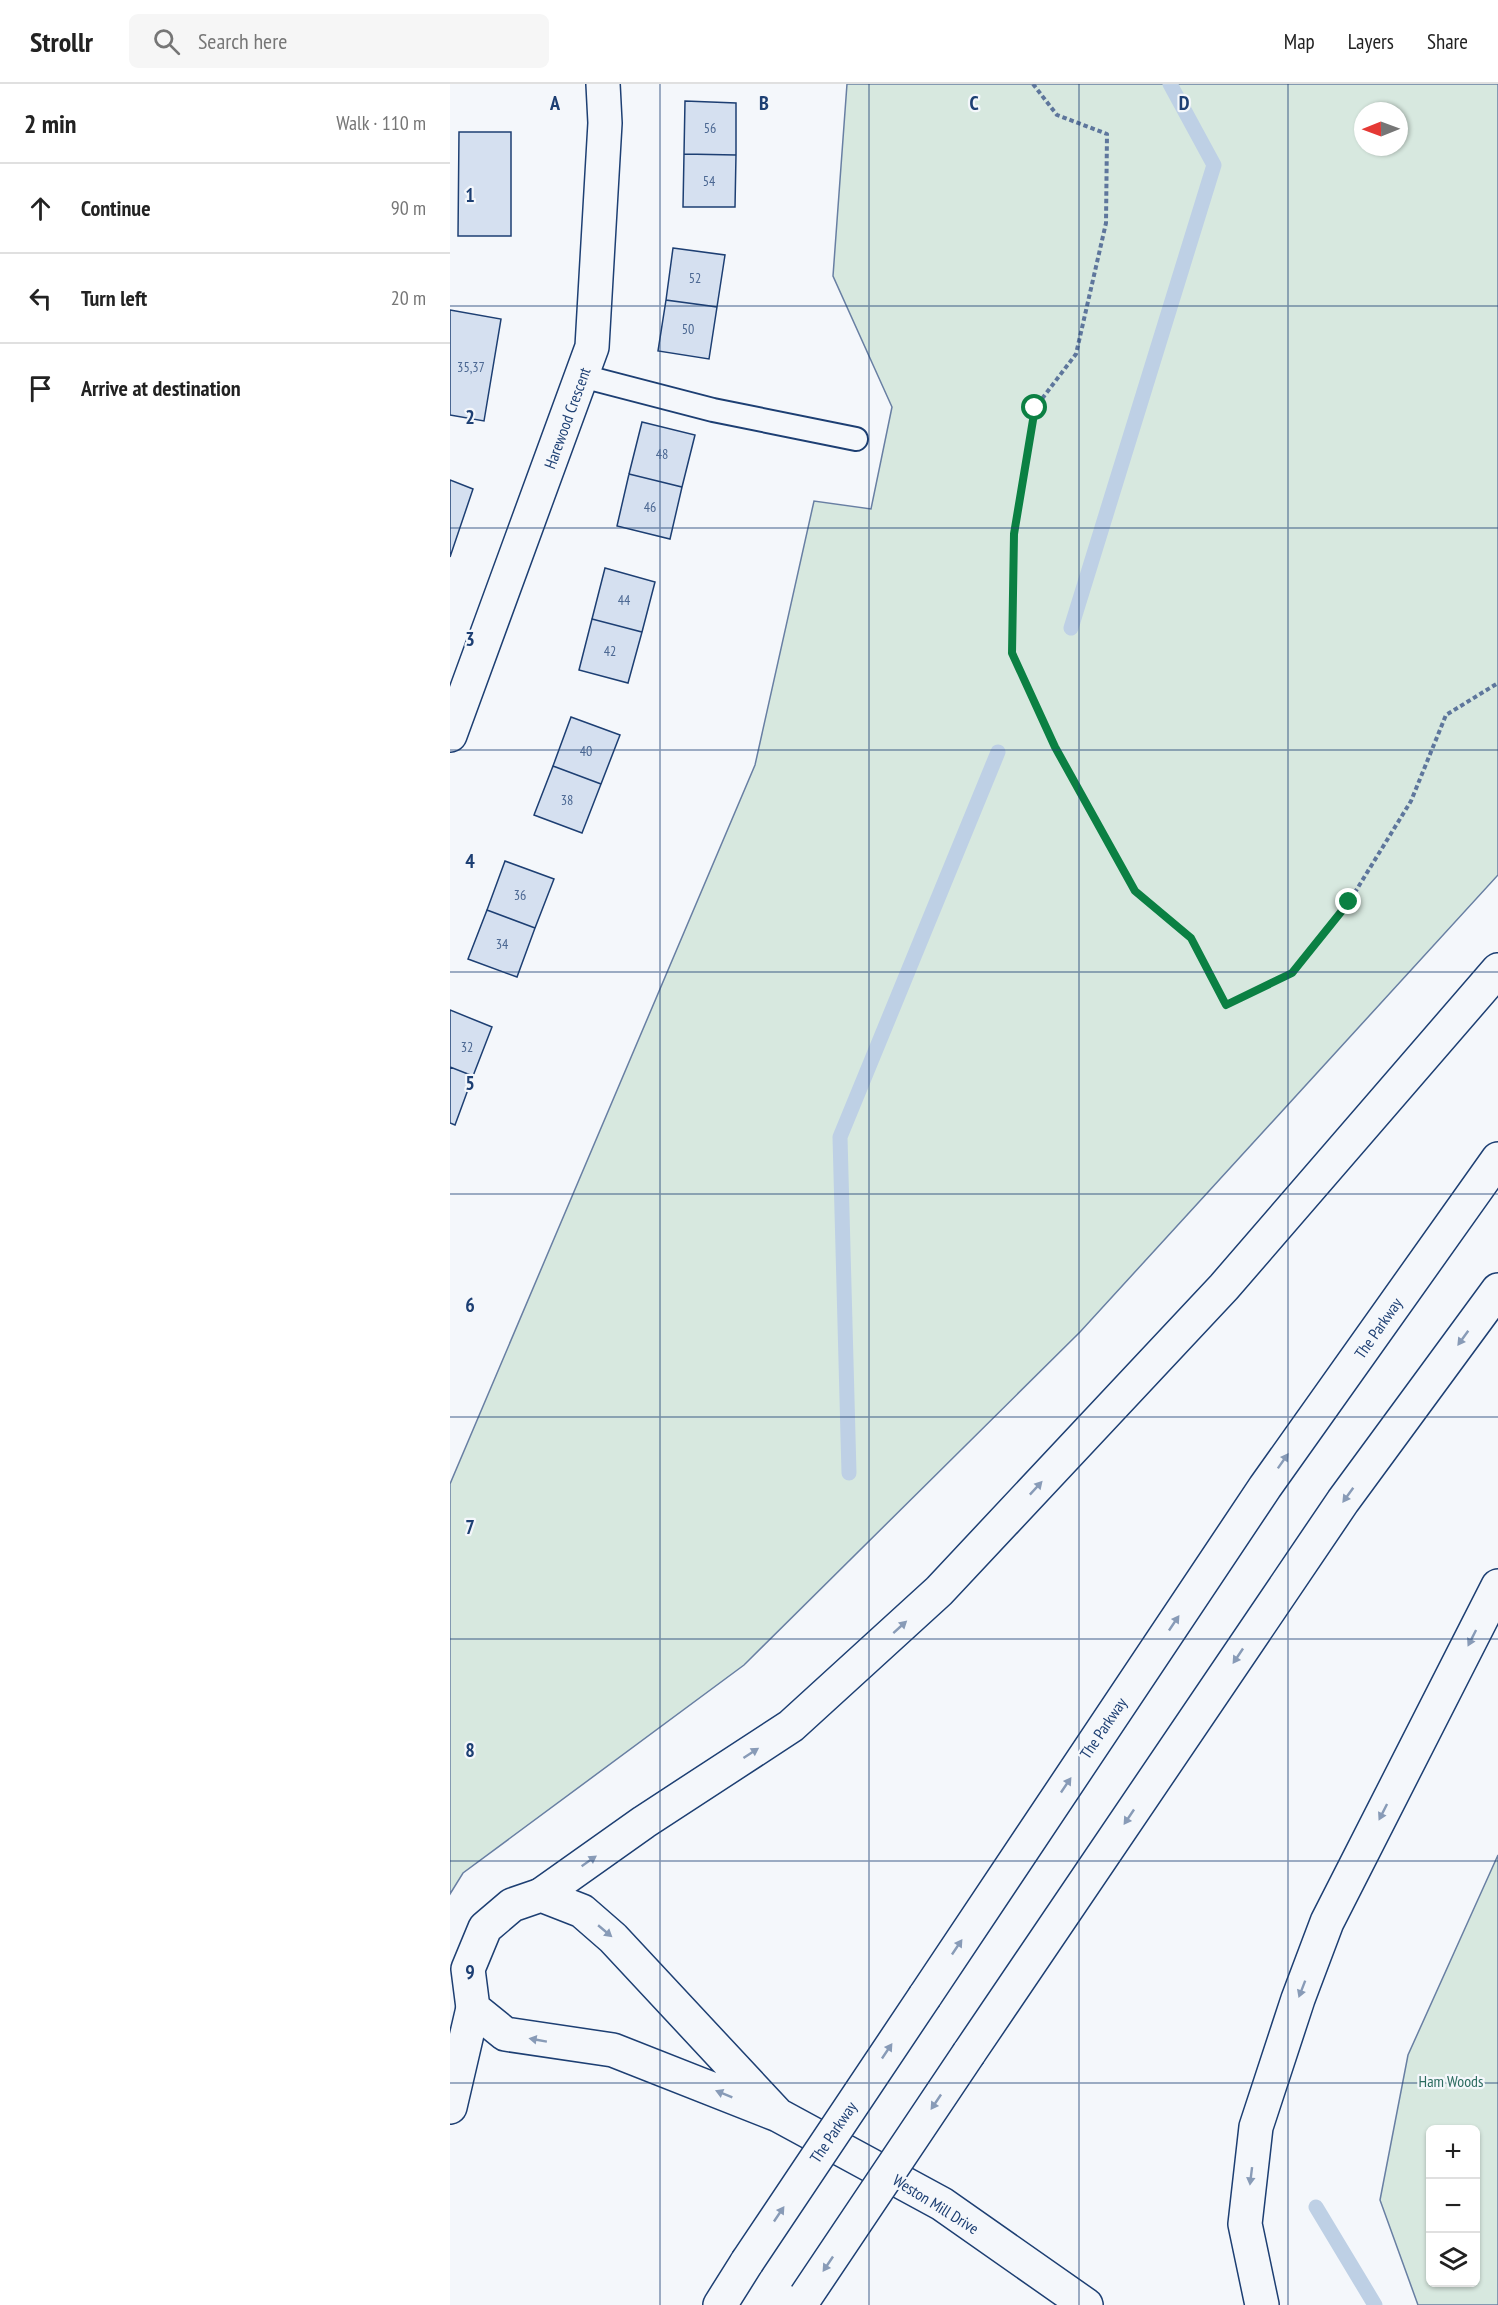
<!DOCTYPE html>
<html lang="en">
<head>
<meta charset="utf-8">
<style>
  :root { --surface:#fff; --page:#f6f6f6; --text:#222; --muted:#767676; --line:#e0e0e0 }
  body { margin:0; font-family:"PT Sans Narrow",sans-serif; background:var(--page); color:var(--text) }
  .controls { position:absolute; right:18px; bottom:18px; display:grid; overflow:hidden; border-radius:9px; box-shadow:0 2px 4px #0004 }
  .controls button { width:54px; height:54px; display:grid; place-items:center; padding:0; border:0; border-bottom:2px solid var(--line); background:var(--surface); color:var(--text); font:30px sans-serif }
  .compass { position:absolute; left:904px; top:18px; width:54px; height:54px; border-radius:50%; background:var(--surface); box-shadow:0 2px 4px #0004; rotate:269deg }
  .stop { position:absolute; width:18px; height:18px; margin:-14px; border:4px solid #0b8043; border-radius:50%; background:#fff }
  .stop.end { background:#0b8043; border-color:#fff; box-shadow:0 2px 6px #0008 }
  .list { margin:0; padding:0; list-style:none }
  h2 { display:flex; justify-content:space-between; align-items:center; height:78px; margin:0; padding:0 24px; font-size:26px }
  h2 small { font-size:20px; font-weight:400; color:var(--muted) }
  .list li { display:grid; grid-template-columns:39px 1fr auto; gap:18px; align-items:center; box-sizing:border-box; height:90px; padding:0 24px; border-top:2px solid var(--line) }
  .list b { display:block; font-size:22px; white-space:nowrap }
  .list em { font-size:20px; font-style:normal; color:var(--muted) }
  .icon { flex:none; width:33px; height:33px; fill:none; stroke:currentColor; stroke-width:2; stroke-linecap:round; stroke-linejoin:round }
  .map { position:relative; flex:none; width:1048px; height:2221px; overflow:hidden }
  header { display:flex; align-items:center; gap:36px; box-sizing:border-box; height:84px; padding:0 30px; background:var(--surface); border-bottom:2px solid var(--line) }
  header strong { font-size:28px }
  nav { display:flex; gap:33px; margin-inline-start:auto; font-size:21px }
  .search { width:420px; height:54px; background:var(--page); display:flex; align-items:center; gap:15px; box-sizing:border-box; padding:0 21px; border-radius:9px; color:var(--muted); font-size:22px }
  main { display:flex }
  aside { flex:1; background:var(--surface) }
  .map>svg:first-child { display:block }
</style>
</head>
<body>
<header>
<strong>Strollr</strong>
<div class="search"><svg class="icon" aria-label="search" viewBox="0 0 24 24"><circle cx="10" cy="10" r="6"/><path d="M15 15l6 6"/></svg>Search here</div>
<nav><a>Map</a><a>Layers</a><a>Share</a></nav>
</header>
<main>
<aside>
<h2>2 min<small>Walk · 110 m</small></h2>
<ul class="list">
<li><svg class="icon" aria-label="ahead" viewBox="0 0 24 24"><path d="M12 20V5M6 11l6-6 6 6"/></svg><div><b>Continue</b></div><em>90 m</em></li>
<li><svg class="icon" aria-label="left" viewBox="0 0 24 24"><path d="M17 20v-9H6M10 6l-5 5 5 5"/></svg><div><b>Turn left</b></div><em>20 m</em></li>
<li><svg class="icon" aria-label="arrive" viewBox="0 0 24 24"><path d="M6 21V4h12l-3 4 3 4H6"/></svg><div><b>Arrive at destination</b></div></li>
</ul>
</aside>
<div class="map">
<svg width="1048" height="2221" viewBox="0 0 1048 2221">
  <rect width="100%" height="100%" fill="#f4f7fb"/>
  <path fill="#d7e8df" stroke="#687fa3" stroke-width="1.5" fill-rule="evenodd" d="M 397,0 L 1048,0 L 1048,791 L 630,1248 L 294,1581 L 13,1789 L 0,1810 L 0,1400 L 305,681 L 364,417 L 421,425 L 442,323 L 383,192 ZM 913,27 L 949,27 L 949,63 L 913,63 Z
    M 1048,1771 L 1048,2221 L 968,2221 L 930,2116 L 958,1971 ZM 980,2046 L 1026,2046 L 1026,2198 L 980,2198 Z"/>
  <g fill="none" stroke-linecap="round" stroke-linejoin="round">
    <path stroke="#bed0e5" stroke-width="15" d="M 621,544 L 764,81 L 720,0
      M 399,1389 L 390,1053 L 548,668
      M 866,2123 L 925,2221"/>
  </g>
  <path fill="#d5e0f0" stroke="#1d3f73" stroke-width="1.5" d="M 235,17 L 286,19 L 286,71 L 234,70 Z
    M 9,48 L 61,48 L 61,152 L 8,152 Z
    M 234,70 L 286,71 L 285,123 L 233,123 Z
    M 223,164 L 275,171 L 267,223 L 216,216 Z
    M 216,216 L 267,223 L 259,275 L 208,267 Z
    M 0,226 L 51,235 L 34,337 L 0,331 Z
    M 192,338 L 245,351 L 232,403 L 179,390 Z
    M 179,390 L 232,403 L 220,455 L 167,442 Z
    M 0,396 L 23,405 L 0,473 Z
    M 155,484 L 205,498 L 192,548 L 142,535 Z
    M 142,535 L 192,548 L 178,599 L 129,586 Z
    M 121,633 L 170,651 L 151,700 L 103,682 Z
    M 103,682 L 151,700 L 132,749 L 84,731 Z
    M 55,777 L 104,795 L 85,844 L 37,826 Z
    M 37,826 L 85,844 L 67,893 L 18,875 Z
    M 0,926 L 42,943 L 23,992 L 0,983 Z
    M 0,983 L 23,992 L 5,1041 L 0,1039 Z"/>
  <g fill="none" stroke-linecap="round" stroke-linejoin="round">
    <g stroke="#1d3f73" stroke-width="26">
      <path id="lane" d="M 132,292 L 263,326 L 406,355"/>
    </g>
    <g stroke="#1d3f73" stroke-width="36">
      <path id="street" d="M 0,651 L 142,263 L 155,39 L 153,0"/>
    </g>
    <g stroke="#1d3f73" stroke-width="36">
      <path id="primary" d="M 328,2031 L 163,1854 L 132,1827 L 91,1811 L 62,1821 L 35,1844 L 18,1885 L 23,1924 L 55,1950 L 163,1966 L 328,2031 L 492,2120 L 636,2221"/>
    </g>
    <g stroke="#1d3f73" stroke-width="36">
      <path id="highway" d="M 91,1811 L 194,1738 L 341,1642 L 489,1507 L 774,1203 L 1048,886
        M 475,1912 L 815,1403 L 1048,1075
        M 519,1969 L 893,1417 L 1048,1206
        M 0,2023 L 23,1924
        M 270,2221 L 297,2178
        M 812,2221 L 795,2140 L 806,2043 L 848,1915 L 877,1838 L 1048,1502"/>
    </g>
    <path stroke="#5e769c" stroke-width="4" stroke-dasharray="4.5 3" stroke-linecap="butt" d="M 583,0 L 607,31 L 657,50 L 656,139 L 626,270 L 585,324 L 564,450 L 562,569 L 605,663 L 685,807 L 741,854 L 776,921 L 842,889 L 899,818 L 961,717 L 996,631 L 1048,599"/>
    <use href="#lane" stroke="#f4f7fb" stroke-width="22"/>
    <use href="#street" stroke="#f4f7fb" stroke-width="33"/>
    <use href="#primary" stroke="#f4f7fb" stroke-width="33"/>
    <use href="#highway" stroke="#f4f7fb" stroke-width="33"/>
    <g stroke="#1d3f73" stroke-width="36" stroke-linecap="butt">
      <path id="highway-bridge" d="M 297,2178 L 475,1912
        M 356,2212 L 519,1969"/>
    </g>
    <use href="#highway-bridge" stroke="#f4f7fb" stroke-width="33"/>
  </g>
  <defs><path id="oneway-solid" d="M-6-.8H1V-3.2L6.5 0L1 3.2V.8H-6Z" transform="scale(1.5)"/></defs>
  <g fill="#889bb7">
    <use href="#oneway-solid" transform="translate(1013 1254) rotate(126)"/>
    <use href="#oneway-solid" transform="translate(833 1377) rotate(-55)"/>
    <use href="#oneway-solid" transform="translate(586 1404) rotate(-47)"/>
    <use href="#oneway-solid" transform="translate(898 1411) rotate(126)"/>
    <use href="#oneway-solid" transform="translate(724 1539) rotate(-56)"/>
    <use href="#oneway-solid" transform="translate(450 1543) rotate(-42)"/>
    <use href="#oneway-solid" transform="translate(1022 1554) rotate(117)"/>
    <use href="#oneway-solid" transform="translate(788 1572) rotate(124)"/>
    <use href="#oneway-solid" transform="translate(301 1669) rotate(-33)"/>
    <use href="#oneway-solid" transform="translate(616 1701) rotate(-56)"/>
    <use href="#oneway-solid" transform="translate(933 1728) rotate(117)"/>
    <use href="#oneway-solid" transform="translate(679 1733) rotate(124)"/>
    <use href="#oneway-solid" transform="translate(139 1777) rotate(-35)"/>
    <use href="#oneway-solid" transform="translate(155 1847) rotate(40)"/>
    <use href="#oneway-solid" transform="translate(507 1863) rotate(-56)"/>
    <use href="#oneway-solid" transform="translate(852 1905) rotate(111)"/>
    <use href="#oneway-solid" transform="translate(88 1956) rotate(-170)"/>
    <use href="#oneway-solid" transform="translate(437 1967) rotate(-56)"/>
    <use href="#oneway-solid" transform="translate(274 2010) rotate(-158)"/>
    <use href="#oneway-solid" transform="translate(486 2018) rotate(124)"/>
    <use href="#oneway-solid" transform="translate(801 2092) rotate(97)"/>
    <use href="#oneway-solid" transform="translate(329 2130) rotate(-56)"/>
    <use href="#oneway-solid" transform="translate(378 2180) rotate(124)"/>
  </g>
  <g fill="none" stroke-linecap="round" stroke-linejoin="round">
    <path stroke="#0b8043" stroke-width="8" d="M 585,324 L 564,450 L 562,569 L 605,663 L 685,807 L 741,854 L 776,921 L 842,889 L 899,818"/>
  </g>
  <path fill="none" stroke="#1d3f73" stroke-width="1.5" stroke-opacity="0.55" d="M 210,0 L 210,2221M 419,0 L 419,2221M 629,0 L 629,2221M 838,0 L 838,2221M 0,222 L 1048,222M 0,444 L 1048,444M 0,666 L 1048,666M 0,888 L 1048,888M 0,1110 L 1048,1110M 0,1333 L 1048,1333M 0,1555 L 1048,1555M 0,1777 L 1048,1777M 0,1999 L 1048,1999"/>
  <g text-anchor="middle" dominant-baseline="central" stroke-width="4.5" stroke-linejoin="round" paint-order="stroke">
    <g font-size="14" fill="#4b6792">
      <text x="260" y="44">56</text>
      <text x="259" y="97">54</text>
      <text x="245" y="194">52</text>
      <text x="238" y="245">50</text>
      <text x="21" y="283">35,37</text>
      <text x="212" y="370">48</text>
      <text x="200" y="423">46</text>
      <text x="174" y="516">44</text>
      <text x="160" y="567">42</text>
      <text x="136" y="667">40</text>
      <text x="117" y="716">38</text>
      <text x="70" y="811">36</text>
      <text x="52" y="860">34</text>
      <text x="17" y="963">32</text>
    </g>
    <g font-size="16" fill="#1d3f73" stroke="#f4f7fb">
      <text transform="translate(117 334) rotate(-70)">Harewood Crescent</text>
      <text transform="translate(928 1244) rotate(-55)">The Parkway</text>
      <text transform="translate(653 1644) rotate(-56)">The Parkway</text>
      <text transform="translate(383 2048) rotate(-56)">The Parkway</text>
      <text transform="translate(486 2120) rotate(32)">Weston Mill Drive</text>
    </g>
    <g font-size="16" fill="#2c6c60" stroke="#f4f7fb">
      <text x="1001" y="1997">Ham Woods</text>
    </g>
  </g>
  <g font-size="20" text-anchor="middle" font-weight="bold" fill="#1d3f73" stroke="#f4f7fb" stroke-width="4.5" stroke-linejoin="round" paint-order="stroke">
    <text x="105" y="26">A</text>
    <text x="314" y="26">B</text>
    <text x="524" y="26">C</text>
    <text x="734" y="26">D</text>
    <text x="20" y="118">1</text>
    <text x="20" y="340">2</text>
    <text x="20" y="562">3</text>
    <text x="20" y="784">4</text>
    <text x="20" y="1006">5</text>
    <text x="20" y="1228">6</text>
    <text x="20" y="1450">7</text>
    <text x="20" y="1673">8</text>
    <text x="20" y="1895">9</text>
  </g>
</svg>
<div class="controls">
<button>+</button>
<button>−</button>
<button><svg class="icon" aria-label="layers" viewBox="0 0 24 24"><path d="M12 4l9 5-9 5-9-5zM3 14l9 5 9-5"/></svg></button>
</div>
<svg class="compass" viewBox="-18 -18 36 36"><path d="M0-13l5 13h-10z" fill="#e53935"/><path d="M0 13l5-13h-10z" fill="#767676"/></svg>
<div class="stop" style="left:585px;top:324px"></div>
<div class="stop end" style="left:899px;top:818px"></div>
</div>
</main>
</body>
</html>
